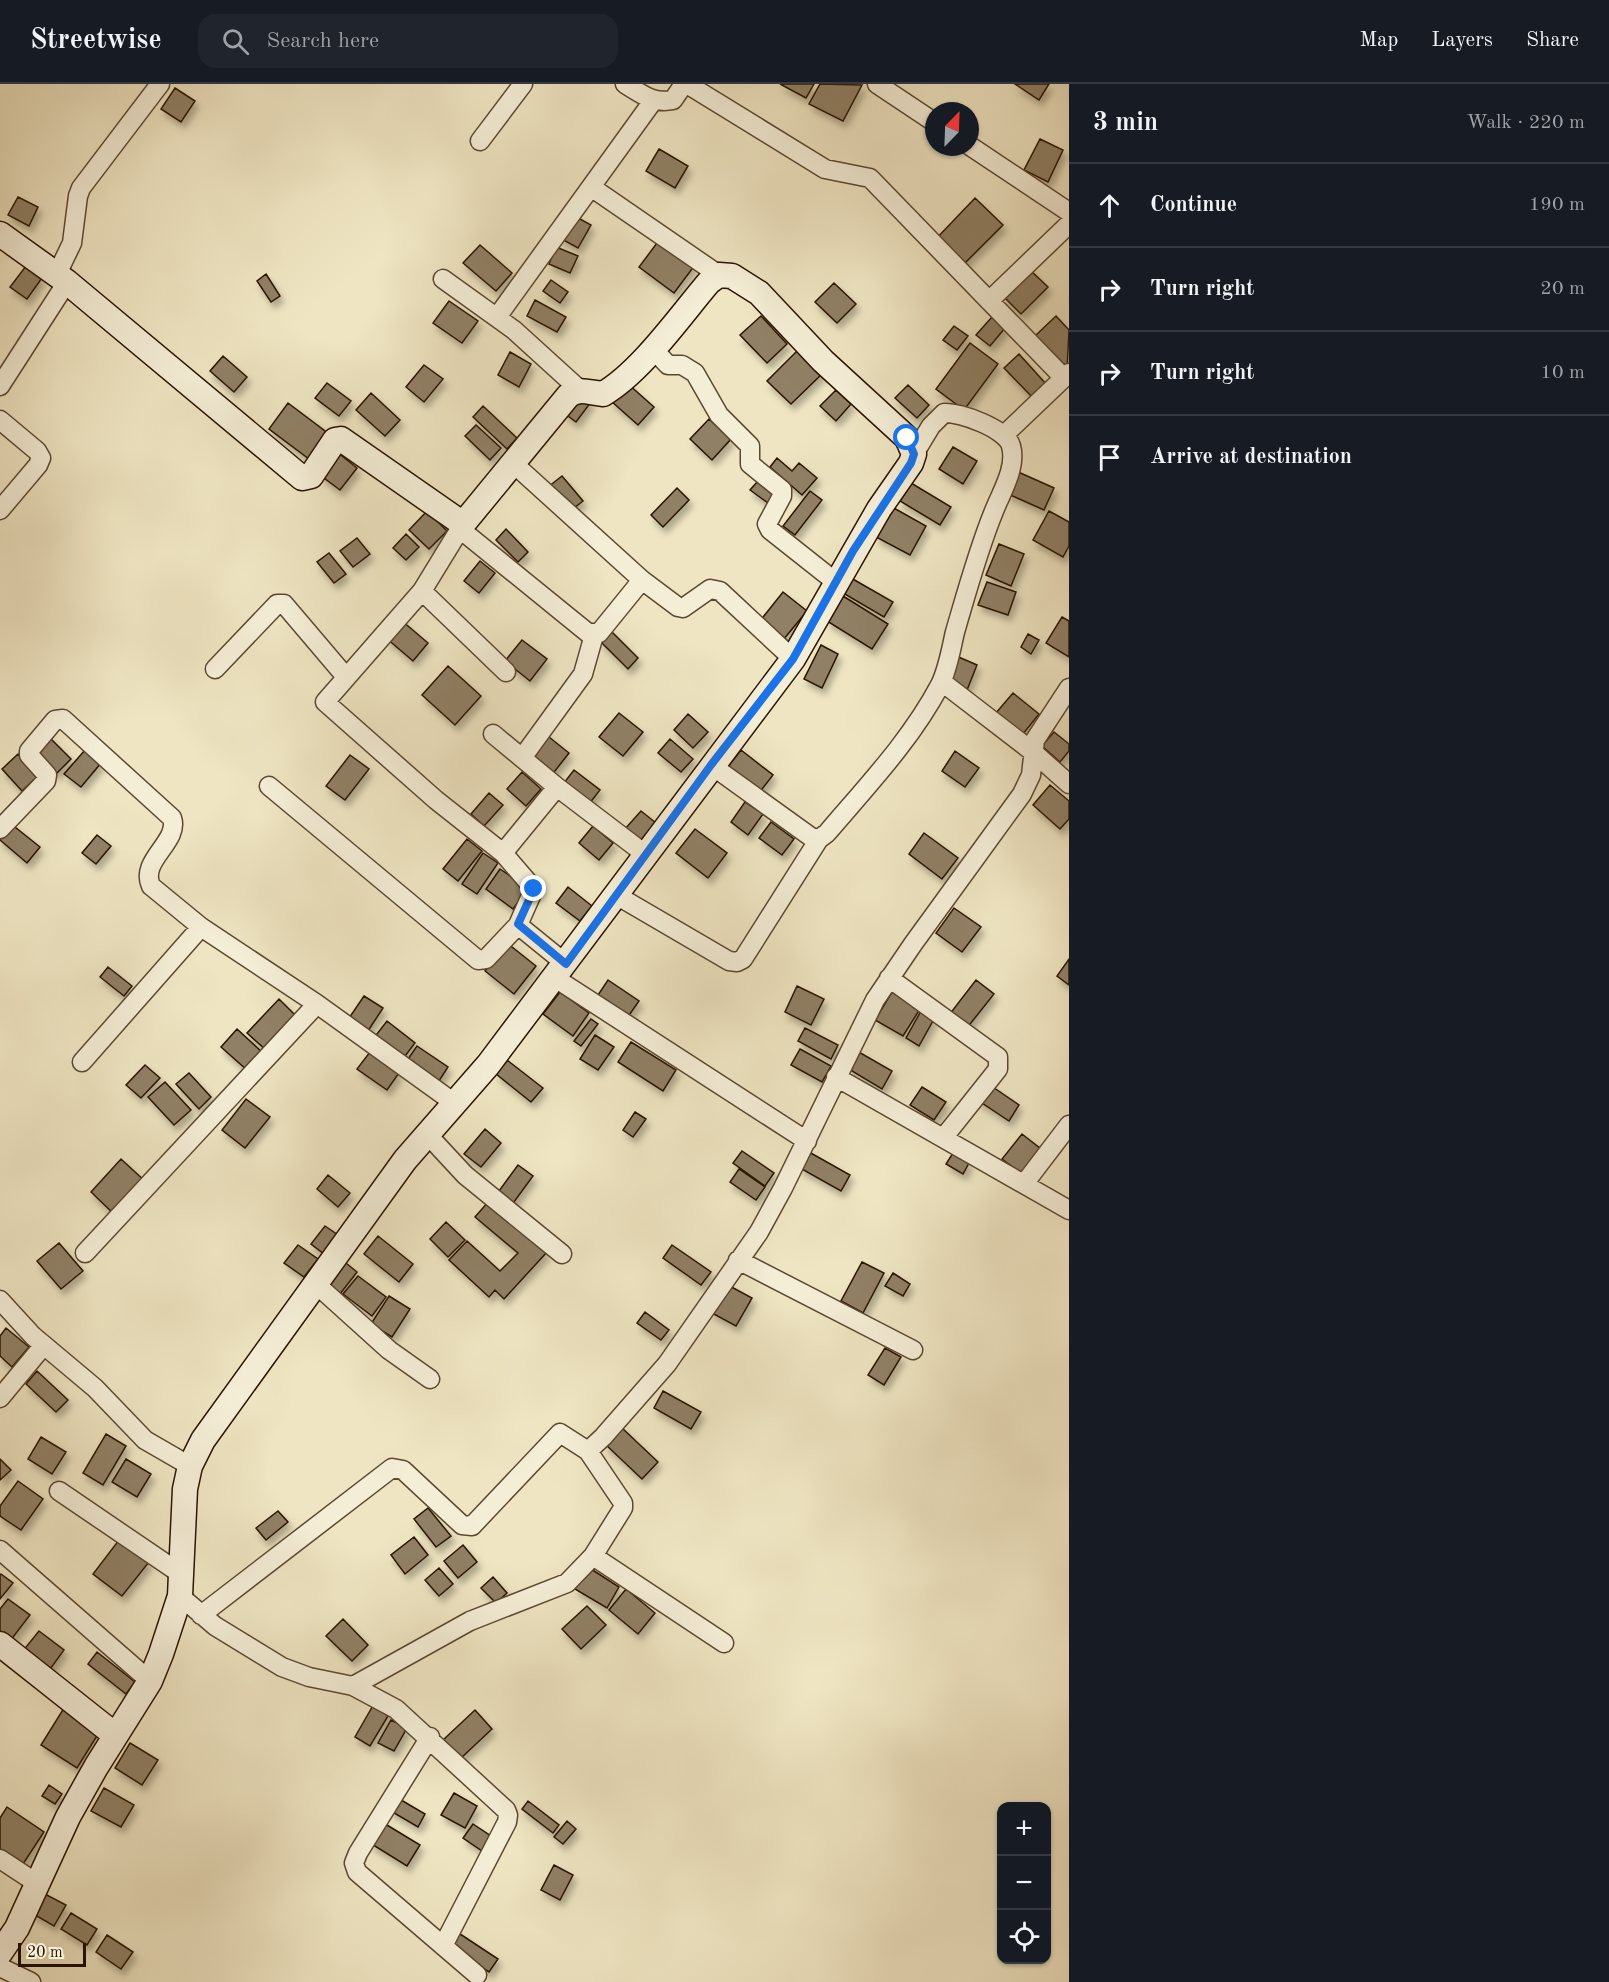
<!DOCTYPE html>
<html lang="en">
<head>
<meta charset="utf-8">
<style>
  :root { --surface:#171b24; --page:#20242c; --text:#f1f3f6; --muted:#9ea1a6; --line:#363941 }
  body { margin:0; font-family:"Old Standard TT",serif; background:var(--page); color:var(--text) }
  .controls { position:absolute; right:18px; bottom:18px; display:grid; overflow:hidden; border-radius:12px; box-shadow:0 2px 4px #0004 }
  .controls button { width:54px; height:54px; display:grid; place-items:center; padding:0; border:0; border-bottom:2px solid var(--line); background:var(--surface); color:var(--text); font:30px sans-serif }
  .compass { position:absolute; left:925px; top:18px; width:54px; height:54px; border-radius:50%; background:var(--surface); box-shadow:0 2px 4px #0004; rotate:23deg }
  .scale { position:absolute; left:18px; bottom:15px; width:68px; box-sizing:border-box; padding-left:6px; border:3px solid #2a1301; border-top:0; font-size:16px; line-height:21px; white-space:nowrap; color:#2a1301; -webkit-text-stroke:4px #f5eed7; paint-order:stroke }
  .stop { position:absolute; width:18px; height:18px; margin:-14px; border:4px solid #1a73e8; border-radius:50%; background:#fff }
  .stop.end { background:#1a73e8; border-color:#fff; box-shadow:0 2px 6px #0008 }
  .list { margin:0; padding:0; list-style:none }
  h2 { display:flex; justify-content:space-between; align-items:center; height:78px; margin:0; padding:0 24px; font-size:26px }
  h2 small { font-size:20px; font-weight:400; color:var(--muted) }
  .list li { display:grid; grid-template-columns:39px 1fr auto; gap:18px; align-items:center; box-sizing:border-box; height:84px; padding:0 24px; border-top:2px solid var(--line) }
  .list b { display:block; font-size:22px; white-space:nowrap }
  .list em { font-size:20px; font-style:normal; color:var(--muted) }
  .icon { flex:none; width:33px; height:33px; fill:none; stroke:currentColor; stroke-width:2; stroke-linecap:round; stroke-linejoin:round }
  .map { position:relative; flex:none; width:1069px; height:1898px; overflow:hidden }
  header { display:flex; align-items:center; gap:36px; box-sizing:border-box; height:84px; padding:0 30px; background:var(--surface); border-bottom:2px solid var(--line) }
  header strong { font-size:28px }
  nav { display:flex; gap:33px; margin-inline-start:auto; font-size:21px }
  .search { width:420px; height:54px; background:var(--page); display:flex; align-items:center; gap:15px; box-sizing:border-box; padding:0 21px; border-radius:18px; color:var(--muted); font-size:22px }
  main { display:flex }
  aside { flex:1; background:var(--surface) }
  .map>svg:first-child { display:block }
</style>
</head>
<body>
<header>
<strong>Streetwise</strong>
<div class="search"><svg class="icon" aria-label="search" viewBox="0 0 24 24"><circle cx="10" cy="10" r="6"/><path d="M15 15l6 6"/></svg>Search here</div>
<nav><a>Map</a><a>Layers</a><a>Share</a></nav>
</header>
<main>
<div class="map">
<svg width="1069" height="1898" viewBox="0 0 1069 1898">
  <defs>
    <filter id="shadow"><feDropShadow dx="3.5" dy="6" stdDeviation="3" flood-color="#0004"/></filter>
  </defs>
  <rect width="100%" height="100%" fill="#efe5c2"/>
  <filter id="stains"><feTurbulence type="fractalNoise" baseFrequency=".00333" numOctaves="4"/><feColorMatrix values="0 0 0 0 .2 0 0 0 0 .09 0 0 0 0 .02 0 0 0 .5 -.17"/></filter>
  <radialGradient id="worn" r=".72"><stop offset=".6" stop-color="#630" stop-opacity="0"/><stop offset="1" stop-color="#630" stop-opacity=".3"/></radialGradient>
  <path fill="#908065" stroke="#2a1301" stroke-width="1.5" filter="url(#shadow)" d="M 780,0 L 814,0 L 806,14 Z
    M 820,0 L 862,1 L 843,37 L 809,20 Z
    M 1015,0 L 1049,0 L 1039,16 Z
    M 175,4 L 195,17 L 181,38 L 161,25 Z
    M 1040,55 L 1063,66 L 1048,98 L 1024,86 Z
    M 659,65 L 688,82 L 675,104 L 646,87 Z
    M 18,113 L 38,123 L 29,142 L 8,131 Z
    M 975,114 L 1003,141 L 962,182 L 935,156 Z
    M 571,130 L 591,141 L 578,164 L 558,153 Z
    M 660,155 L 695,181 L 674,209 L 639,183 Z
    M 480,161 L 512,189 L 496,207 L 463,179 Z
    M 556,163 L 578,172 L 570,189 L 549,180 Z
    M 26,182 L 42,194 L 27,215 L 10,203 Z
    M 1029,185 L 1048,203 L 1021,230 L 1003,212 Z
    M 266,190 L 280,212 L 271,218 L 257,197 Z
    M 551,196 L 568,208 L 560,219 L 543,207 Z
    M 834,199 L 856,220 L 837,239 L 815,218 Z
    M 535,216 L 566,233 L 557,248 L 527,232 Z
    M 449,217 L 478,237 L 462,259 L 433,239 Z
    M 761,232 L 787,260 L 767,279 L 740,251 Z
    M 1056,232 L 1069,246 L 1067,285 L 1035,252 Z
    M 992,233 L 1005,244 L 990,262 L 976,251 Z
    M 954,242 L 968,252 L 957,266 L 943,256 Z
    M 970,259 L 998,280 L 964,326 L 936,305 Z
    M 800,264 L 824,288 L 791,320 L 767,297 Z
    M 510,268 L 531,280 L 519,303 L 498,291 Z
    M 1019,270 L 1046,300 L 1032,313 L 1004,284 Z
    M 223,272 L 247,293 L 234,308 L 210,287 Z
    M 424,281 L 443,295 L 424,318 L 406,303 Z
    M 327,299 L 351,317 L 339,332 L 315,314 Z
    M 627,299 L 654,323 L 638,341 L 611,317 Z
    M 908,301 L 929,321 L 917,334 L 895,314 Z
    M 836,306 L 851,320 L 836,337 L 820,322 Z
    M 371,309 L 400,336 L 385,352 L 356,326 Z
    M 579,309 L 591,318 L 576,338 L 564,329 Z
    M 288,319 L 329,350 L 309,375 L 269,345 Z
    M 483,322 L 517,354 L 507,365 L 473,333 Z
    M 709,335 L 731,355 L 712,376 L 690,355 Z
    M 476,341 L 501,364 L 490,376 L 465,352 Z
    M 953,363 L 977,377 L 963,400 L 939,385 Z
    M 337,368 L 357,384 L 340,406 L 320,391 Z
    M 777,374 L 792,387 L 799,379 L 817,394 L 802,411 L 770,383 Z
    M 1016,387 L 1054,404 L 1044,426 L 1006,409 Z
    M 562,392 L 583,417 L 569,428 L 548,403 Z
    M 758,397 L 775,410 L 768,419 L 750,406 Z
    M 911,399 L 951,423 L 940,441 L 900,417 Z
    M 677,404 L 689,416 L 663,443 L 651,431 Z
    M 810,407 L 822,416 L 795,451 L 783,442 Z
    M 892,423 L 926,442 L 910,471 L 876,453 Z
    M 427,427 L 447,447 L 429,465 L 409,446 Z
    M 1049,427 L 1069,438 L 1069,462 L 1063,473 L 1033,456 Z
    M 506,445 L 528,468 L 518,478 L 496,456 Z
    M 406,450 L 419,463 L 406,476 L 393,464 Z
    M 357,454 L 370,470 L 353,483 L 340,467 Z
    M 999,460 L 1024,470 L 1011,502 L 986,491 Z
    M 329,469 L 346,490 L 334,499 L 317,478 Z
    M 480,477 L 495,489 L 479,509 L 464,497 Z
    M 851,494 L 893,518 L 884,533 L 843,509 Z
    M 987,498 L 1016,508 L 1008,531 L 978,521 Z
    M 783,508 L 807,527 L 783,556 L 760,537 Z
    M 843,512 L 888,540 L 872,565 L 827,537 Z
    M 1062,533 L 1069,537 L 1069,573 L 1046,559 Z
    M 401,536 L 428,559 L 413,577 L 386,554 Z
    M 609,545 L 638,574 L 628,585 L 599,556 Z
    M 1028,550 L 1039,556 L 1031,570 L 1021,563 Z
    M 522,556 L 547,575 L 530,597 L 505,577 Z
    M 821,561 L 838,570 L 822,604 L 804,595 Z
    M 954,571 L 977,581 L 967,606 L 944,597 Z
    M 448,582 L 481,612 L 455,641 L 422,611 Z
    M 1013,609 L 1039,630 L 1023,650 L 996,629 Z
    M 619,629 L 643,648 L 623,672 L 599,653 Z
    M 688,630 L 708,648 L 693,664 L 674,646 Z
    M 1054,648 L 1069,660 L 1069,667 L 1060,678 L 1042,662 Z
    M 544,649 L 569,669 L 551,692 L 526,671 Z
    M 47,651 L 71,675 L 56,690 L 32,667 Z
    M 670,655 L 693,675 L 681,688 L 658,669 Z
    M 85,666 L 101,679 L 81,703 L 64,690 Z
    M 741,666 L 773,691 L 759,709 L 727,684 Z
    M 955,667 L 979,684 L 965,703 L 942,687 Z
    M 18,670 L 38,692 L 22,707 L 2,685 Z
    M 350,671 L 369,685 L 345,716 L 326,702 Z
    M 574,686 L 600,706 L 589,720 L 563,700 Z
    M 522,688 L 541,705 L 526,722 L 507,705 Z
    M 1050,701 L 1069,717 L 1069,735 L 1060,745 L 1033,721 Z
    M 489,709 L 503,721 L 484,742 L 471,730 Z
    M 745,718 L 763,730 L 748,751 L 731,738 Z
    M 641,727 L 656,739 L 639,758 L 625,745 Z
    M 771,738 L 794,755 L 782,771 L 759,754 Z
    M 10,739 L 40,763 L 27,779 L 0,756 L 0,751 Z
    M 593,742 L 613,759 L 599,776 L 579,759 Z
    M 695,745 L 727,769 L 708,794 L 676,769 Z
    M 924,749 L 958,774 L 942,795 L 909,770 Z
    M 97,751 L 111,762 L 96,780 L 82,769 Z
    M 467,755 L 482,767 L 458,797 L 443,785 Z
    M 483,769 L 498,779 L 477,810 L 462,800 Z
    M 500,785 L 528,804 L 513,825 L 486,805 Z
    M 568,803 L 592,822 L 580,837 L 556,819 Z
    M 954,824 L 981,843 L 962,868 L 936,849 Z
    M 507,859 L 536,882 L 514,910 L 485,887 Z
    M 1069,875 L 1069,901 L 1057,892 Z
    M 108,883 L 132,902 L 124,912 L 100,893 Z
    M 608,896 L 639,917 L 625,937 L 594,917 Z
    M 976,896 L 994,910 L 967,944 L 949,931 Z
    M 797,902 L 824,915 L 811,941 L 785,928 Z
    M 560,908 L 589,929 L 573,952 L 543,930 Z
    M 892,908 L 920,925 L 903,952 L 875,936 Z
    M 364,912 L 383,924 L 366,950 L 347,937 Z
    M 279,915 L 298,934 L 267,967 L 247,949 Z
    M 921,927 L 934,935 L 919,962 L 906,954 Z
    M 591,935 L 598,940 L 581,962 L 574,957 Z
    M 387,937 L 415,959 L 402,976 L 373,955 Z
    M 805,944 L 838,961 L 831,975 L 798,957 Z
    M 237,945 L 264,970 L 248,987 L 221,963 Z
    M 595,951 L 614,963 L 598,986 L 580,975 Z
    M 631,958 L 676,986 L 663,1007 L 618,978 Z
    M 417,962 L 448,983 L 437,1000 L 406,978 Z
    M 800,965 L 831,982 L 822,998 L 791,981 Z
    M 857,967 L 892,987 L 882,1005 L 847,984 Z
    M 370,968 L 399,989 L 387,1006 L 357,985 Z
    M 507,976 L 543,1004 L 531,1018 L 496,990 Z
    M 145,981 L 160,994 L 141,1014 L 126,1001 Z
    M 189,989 L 211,1013 L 199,1025 L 176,1000 Z
    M 165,998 L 191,1026 L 174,1041 L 148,1013 Z
    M 987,999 L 1019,1021 L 1009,1037 L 976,1015 Z
    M 922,1003 L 946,1018 L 934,1036 L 910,1021 Z
    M 246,1015 L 270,1033 L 245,1064 L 222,1046 Z
    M 635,1028 L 646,1035 L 633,1053 L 623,1046 Z
    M 485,1045 L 501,1059 L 481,1083 L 464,1070 Z
    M 1022,1050 L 1041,1065 L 1022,1090 L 1002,1075 Z
    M 742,1067 L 774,1089 L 765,1102 L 733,1079 Z
    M 809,1068 L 850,1091 L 841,1107 L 800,1084 Z
    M 953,1069 L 969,1079 L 963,1090 L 946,1080 Z
    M 121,1075 L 147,1099 L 116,1132 L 91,1108 Z
    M 518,1081 L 533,1092 L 511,1122 L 496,1111 Z
    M 739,1085 L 765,1103 L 756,1116 L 730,1098 Z
    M 328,1091 L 350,1109 L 338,1123 L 317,1105 Z
    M 489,1117 L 547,1168 L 504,1215 L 495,1206 L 489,1213 L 449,1176 L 467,1157 L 500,1187 L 518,1169 L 475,1133 Z
    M 446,1138 L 465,1156 L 448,1173 L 430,1155 Z
    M 325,1142 L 338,1151 L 324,1170 L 311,1160 Z
    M 378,1152 L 413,1180 L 399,1198 L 364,1170 Z
    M 59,1159 L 83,1187 L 61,1205 L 37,1177 Z
    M 298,1161 L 318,1175 L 304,1193 L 284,1179 Z
    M 672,1161 L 711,1188 L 701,1201 L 663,1174 Z
    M 341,1175 L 357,1188 L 340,1210 L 323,1198 Z
    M 862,1178 L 884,1189 L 863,1229 L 841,1217 Z
    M 893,1189 L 910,1200 L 903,1212 L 885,1202 Z
    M 358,1192 L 386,1213 L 372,1232 L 343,1210 Z
    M 726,1200 L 752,1214 L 736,1242 L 710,1228 Z
    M 389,1212 L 410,1225 L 392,1253 L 371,1240 Z
    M 645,1228 L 669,1246 L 661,1256 L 637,1239 Z
    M 6,1244 L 29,1263 L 12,1283 L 0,1272 L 0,1252 Z
    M 885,1264 L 901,1273 L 884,1301 L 868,1291 Z
    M 37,1287 L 68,1316 L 56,1328 L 26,1300 Z
    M 663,1307 L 701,1328 L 691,1345 L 654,1324 Z
    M 621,1343 L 658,1378 L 642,1395 L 605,1360 Z
    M 106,1350 L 126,1362 L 103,1401 L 83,1389 Z
    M 41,1353 L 66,1368 L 52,1390 L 28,1375 Z
    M 0,1375 L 11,1386 L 0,1396 Z
    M 126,1375 L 151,1390 L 137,1413 L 112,1398 Z
    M 18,1397 L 43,1415 L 21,1446 L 0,1432 L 0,1422 Z
    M 428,1424 L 451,1452 L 436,1463 L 414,1435 Z
    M 278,1427 L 288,1438 L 266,1456 L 256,1444 Z
    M 414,1453 L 428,1471 L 405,1490 L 391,1471 Z
    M 119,1456 L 149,1478 L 122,1512 L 93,1490 Z
    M 463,1461 L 477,1478 L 458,1494 L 444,1477 Z
    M 588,1483 L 619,1503 L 607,1524 L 575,1505 Z
    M 439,1484 L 453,1500 L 439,1512 L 425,1496 Z
    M 1,1490 L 13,1499 L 0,1515 L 0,1491 Z
    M 493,1493 L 507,1509 L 496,1519 L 481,1504 Z
    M 626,1505 L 655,1529 L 638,1550 L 609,1526 Z
    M 8,1515 L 30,1531 L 10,1557 L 0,1550 L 0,1525 Z
    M 587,1522 L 606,1541 L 581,1565 L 562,1545 Z
    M 343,1535 L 368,1561 L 352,1577 L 326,1552 Z
    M 39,1547 L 64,1566 L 48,1588 L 22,1568 Z
    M 97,1568 L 135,1598 L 126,1610 L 88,1580 Z
    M 375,1618 L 391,1627 L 370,1662 L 355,1653 Z
    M 64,1624 L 100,1647 L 77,1684 L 41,1661 Z
    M 475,1626 L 492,1645 L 460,1675 L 443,1656 Z
    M 391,1636 L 407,1644 L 394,1667 L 378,1659 Z
    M 130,1659 L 158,1676 L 142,1701 L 115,1684 Z
    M 49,1701 L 62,1710 L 55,1720 L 42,1712 Z
    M 104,1704 L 134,1721 L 121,1743 L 91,1727 Z
    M 454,1709 L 477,1722 L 465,1744 L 441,1731 Z
    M 396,1713 L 425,1730 L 418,1743 L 389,1726 Z
    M 528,1717 L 559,1741 L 553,1749 L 522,1725 Z
    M 7,1723 L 44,1748 L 23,1780 L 0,1765 L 0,1734 Z
    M 567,1737 L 576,1745 L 563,1760 L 554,1753 Z
    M 382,1738 L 420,1761 L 407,1782 L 370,1759 Z
    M 473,1740 L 491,1752 L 482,1767 L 463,1754 Z
    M 554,1781 L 573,1791 L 560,1816 L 541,1806 Z
    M 41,1808 L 66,1821 L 54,1842 L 30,1828 Z
    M 71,1829 L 97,1845 L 87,1861 L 61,1845 Z
    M 457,1848 L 498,1875 L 489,1888 L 448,1861 Z
    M 107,1851 L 133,1868 L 121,1885 L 96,1868 Z"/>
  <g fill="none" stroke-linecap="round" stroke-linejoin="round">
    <g stroke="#5b4831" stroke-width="21">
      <path id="street" d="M 625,0 C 642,10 653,20 673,16 L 684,0
        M 687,0 L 825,85 L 870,94 L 1064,294
        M 877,0 L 934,38
        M 480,57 L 523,0
        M 970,62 L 1069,128
        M 591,103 L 719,191
        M 57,190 L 72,159 L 78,112 L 81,104 L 160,0
        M 443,195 L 514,246 L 580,306
        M 989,217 L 1069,140
        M 497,233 L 653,17
        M 653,265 L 668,281 L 682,281 L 695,289 L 719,331 L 750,362 L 750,380 L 782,406 L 782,412 L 767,440 L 770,446 L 837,499
        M 0,302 L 67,198
        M 0,336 L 37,367 L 41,374 L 38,381 L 0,426
        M 1004,351 L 1069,289
        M 463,440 L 422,507 L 325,618 L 436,716 L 503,769 L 557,703 L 645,770
        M 460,445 L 588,549 L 599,549 L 642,496 L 514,380
        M 642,496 L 678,523 L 683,524 L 710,505 L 720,507 L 793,575
        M 422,507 L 506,588
        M 215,585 L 277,520 L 284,520 L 346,593
        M 942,598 L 1033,668 L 1069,700
        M 493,650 L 557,703
        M 522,674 L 583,590 L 594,551
        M 711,681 L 811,753 L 819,755 L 827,749 C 867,702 911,656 940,601 C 948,585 951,565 955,548 C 967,507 978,466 994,427 C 1002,407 1017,383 1011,362 C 1007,345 960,328 944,329 L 931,342 L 914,370
        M 269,702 L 478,876 L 486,875 L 518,841
        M 0,745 L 46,697 L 47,691 L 29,671 L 29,667 L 55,636 L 63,635 L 172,734 C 180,758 139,776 151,802 L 201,843 L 317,920 L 85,1169
        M 503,769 L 534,805 L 518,841 L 566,880
        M 616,811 L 729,877 L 737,878 L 743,875 L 819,755
        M 555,894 L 807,1057
        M 889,894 L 998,973 L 998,985 L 944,1053
        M 317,920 L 453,1018
        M 82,978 L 201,843
        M 836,993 L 1069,1126
        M 427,1050 L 465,1091 L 562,1170
        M 1024,1100 L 1069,1041
        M 738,1176 L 913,1266
        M 317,1201 L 389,1266 L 430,1295
        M 0,1216 L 33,1252 L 95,1304 L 145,1356 L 190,1382
        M 0,1314 L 44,1261
        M 588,1367 L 623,1419 L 623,1424 L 593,1472 L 724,1559
        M 59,1407 L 181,1490
        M 0,1466 L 150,1597
        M 180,1512 L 215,1542 L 282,1583 L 309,1593 L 353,1602 L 396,1625 L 506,1726 L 508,1731 L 507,1738 L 443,1862
        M 201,1531 L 392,1384 L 403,1386 L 462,1441 L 472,1442 L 560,1349 L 588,1367 L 603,1353 L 667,1280 L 759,1148 L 783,1104 L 875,916 L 913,860 L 1022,710 L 1031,691 L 1035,656 L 1069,604
        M 353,1602 L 470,1537 L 567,1499 L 593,1472
        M 430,1653 L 358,1769 L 354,1779 L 357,1788 L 477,1891
        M 0,1775 L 38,1800
        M 0,1883 L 31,1898"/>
    </g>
    <g stroke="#2a1301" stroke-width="27">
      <path id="secondary" d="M 0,150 L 67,198 L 302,394 L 311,392 L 335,356 L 341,355 L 463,440 L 568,312 C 578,303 590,309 603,310 C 641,288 680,232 709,198 L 719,191 L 732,192 L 759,209 L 823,277 L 907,354 L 914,370 L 911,379 L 879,425 L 793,575 L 488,981 L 405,1076 L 203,1356 L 190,1382 L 185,1405 L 180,1512 L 161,1570 L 150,1597 L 96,1683 L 68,1733 L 17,1844 L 0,1869
        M 0,1560 L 115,1651"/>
    </g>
    <use href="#street" stroke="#f5eed7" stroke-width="18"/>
    <use href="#secondary" stroke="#f5eed7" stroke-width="24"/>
  </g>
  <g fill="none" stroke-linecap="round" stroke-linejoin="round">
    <path stroke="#1a73e8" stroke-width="8" d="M 534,805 L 518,840 L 566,880 L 711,681 L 793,575 L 853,467 L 911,379 L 914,370 L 907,354"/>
  </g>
  <rect width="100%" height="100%" filter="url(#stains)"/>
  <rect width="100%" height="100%" fill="url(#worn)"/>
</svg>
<div class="controls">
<button>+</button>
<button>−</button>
<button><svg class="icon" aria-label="locate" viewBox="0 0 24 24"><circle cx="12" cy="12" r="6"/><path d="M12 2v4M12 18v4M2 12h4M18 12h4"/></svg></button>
</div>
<svg class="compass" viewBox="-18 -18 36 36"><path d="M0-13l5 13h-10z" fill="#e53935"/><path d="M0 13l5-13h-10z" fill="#9ea1a6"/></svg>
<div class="scale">20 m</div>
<div class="stop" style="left:907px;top:354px"></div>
<div class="stop end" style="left:534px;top:805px"></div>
</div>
<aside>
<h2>3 min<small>Walk · 220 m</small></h2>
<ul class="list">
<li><svg class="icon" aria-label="ahead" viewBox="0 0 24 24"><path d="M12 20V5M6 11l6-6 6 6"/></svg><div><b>Continue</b></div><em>190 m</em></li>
<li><svg class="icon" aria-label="right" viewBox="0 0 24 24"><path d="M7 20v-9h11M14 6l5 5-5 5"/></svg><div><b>Turn right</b></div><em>20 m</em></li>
<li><svg class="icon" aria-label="right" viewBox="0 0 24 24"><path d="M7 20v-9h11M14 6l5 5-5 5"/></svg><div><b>Turn right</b></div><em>10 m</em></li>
<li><svg class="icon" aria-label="arrive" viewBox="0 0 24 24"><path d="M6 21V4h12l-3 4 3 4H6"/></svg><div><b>Arrive at destination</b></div></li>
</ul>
</aside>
</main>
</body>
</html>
